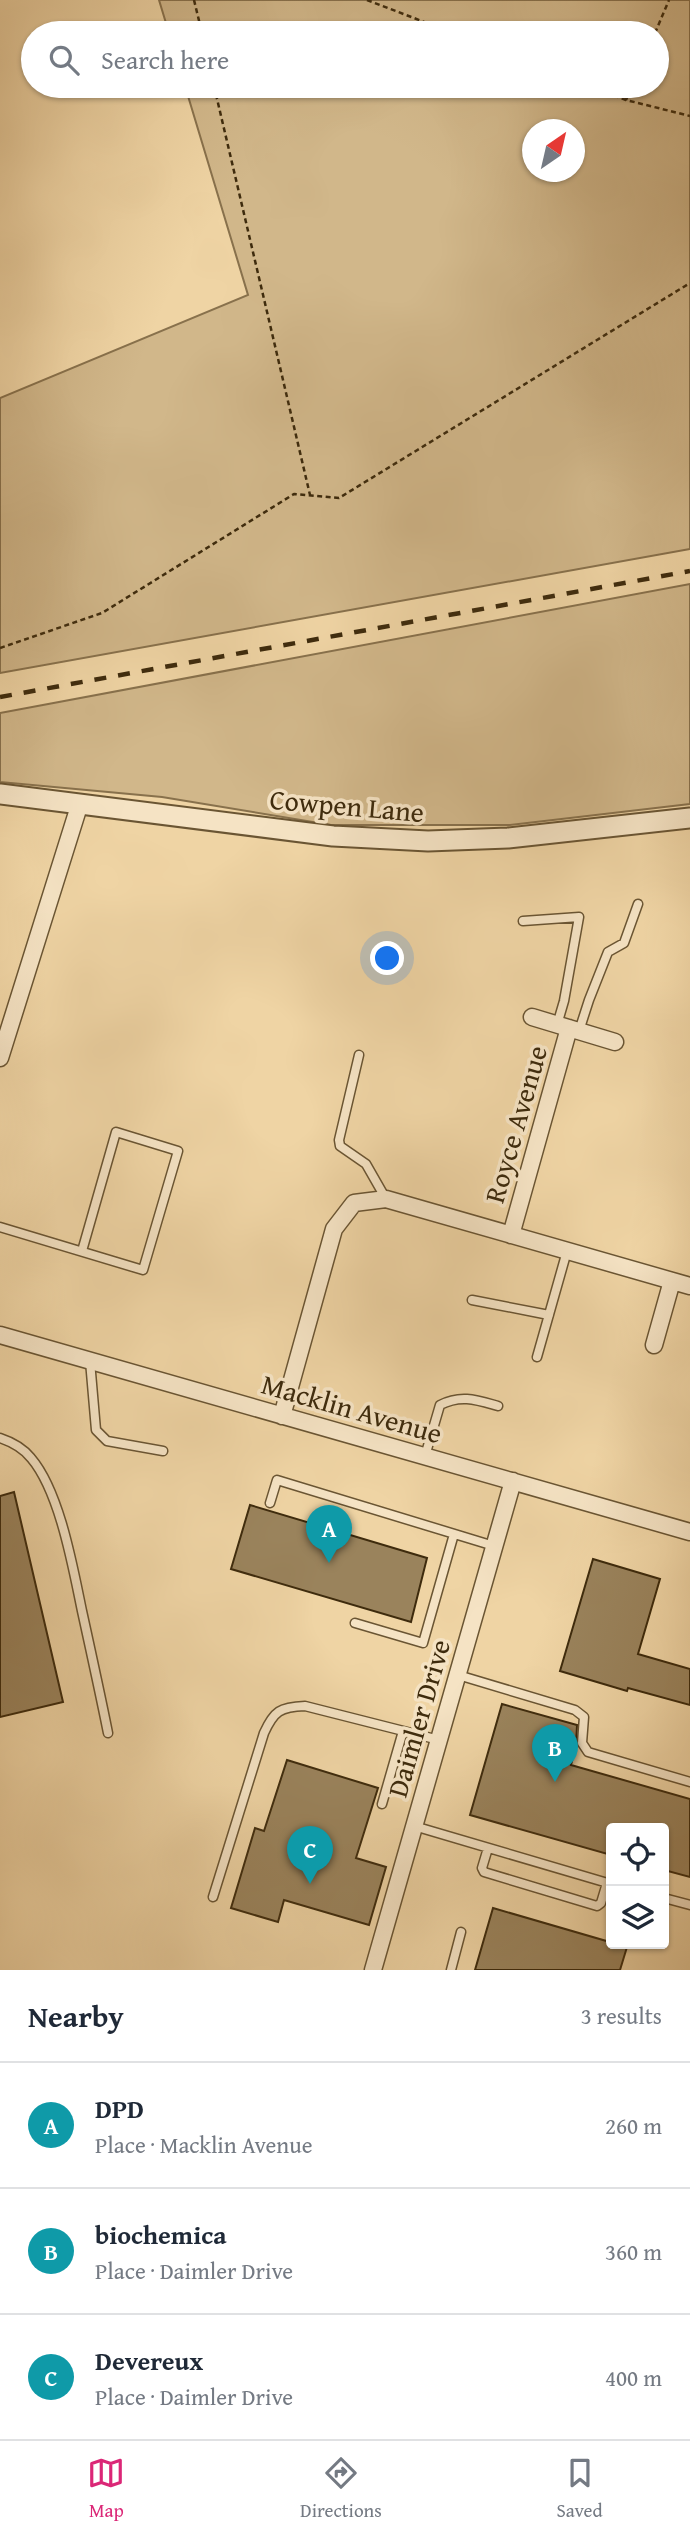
<!DOCTYPE html>
<html lang="en">
<head>
<meta charset="utf-8">
<style>
  :root { --surface:#fff; --page:#f6f6f7; --text:#1f2937; --muted:#747a83; --line:#e0e1e3; --accent:#db2777 }
  body { margin:0; font-family:"Gentium Book Plus",serif; background:var(--page); color:var(--text) }
  .controls { position:absolute; right:21px; bottom:21px; display:grid; overflow:hidden; border-radius:7px; box-shadow:0 2px 5px #0004 }
  .controls button { width:63px; height:63px; display:grid; place-items:center; padding:0; border:0; border-bottom:2px solid var(--line); background:var(--surface); color:var(--text); font:35px sans-serif }
  .compass { position:absolute; left:522px; top:119px; width:63px; height:63px; border-radius:50%; background:var(--surface); box-shadow:0 2px 5px #0004; rotate:34deg }
  .you { position:absolute; left:388px; top:959px; width:24px; height:24px; margin:-18px; border:5px solid #fff; border-radius:50%; background:#1a73e8; box-shadow:0 0 0 10px #1a73e833 }
  .badge { display:grid; place-items:center; width:46px; height:46px; border-radius:50%; background:var(--accent); color:#fff; font-size:23px; font-weight:700 }
  .pin { position:absolute; translate:-50% -58px; filter:drop-shadow(0 2px 4px #0008) }
  .pin::after { content:''; position:absolute; top:37px; width:24px; height:21px; background:inherit; clip-path:polygon(0 0,100% 0,50% 100%) }
  .list { margin:0; padding:0; list-style:none }
  h2 { display:flex; justify-content:space-between; align-items:center; height:91px; margin:0; padding:0 28px; font-size:30px }
  h2 small { font-size:23px; font-weight:400; color:var(--muted) }
  .list li { display:grid; grid-template-columns:46px 1fr auto; gap:21px; align-items:center; box-sizing:border-box; height:126px; padding:0 28px; border-top:2px solid var(--line) }
  .list b { display:block; font-size:26px; white-space:nowrap }
  .list p { margin:0; font-size:23px; white-space:nowrap; color:var(--muted) }
  .list em { font-size:23px; font-style:normal; color:var(--muted) }
  .icon { flex:none; width:38px; height:38px; fill:none; stroke:currentColor; stroke-width:2; stroke-linecap:round; stroke-linejoin:round }
  .map { position:relative; flex:none; width:690px; height:1970px; overflow:hidden }
  .search { position:absolute; background:var(--surface); box-shadow:0 2px 5px #0004; left:21px; right:21px; top:21px; height:77px; display:flex; align-items:center; gap:18px; box-sizing:border-box; padding:0 24px; border-radius:38px; color:var(--muted); font-size:26px }
  .sheet { height:469px; background:var(--surface) }
  nav { display:flex; justify-content:space-around; align-items:center; box-sizing:border-box; height:98px; border-top:2px solid var(--line); background:var(--surface); font-size:19px; color:var(--muted) }
  nav a { display:grid; justify-items:center; gap:4px }
  nav .on { color:var(--accent) }
  .map>svg:first-child { display:block }
</style>
</head>
<body>
<div class="map">
<svg width="690" height="1970" viewBox="0 0 690 1970">
  <rect width="100%" height="100%" fill="#efd4a4"/>
  <filter id="stains"><feTurbulence type="fractalNoise" baseFrequency=".00286" numOctaves="4"/><feColorMatrix values="0 0 0 0 .2 0 0 0 0 .09 0 0 0 0 .02 0 0 0 .5 -.17"/></filter>
  <radialGradient id="worn" r=".72"><stop offset=".6" stop-color="#630" stop-opacity="0"/><stop offset="1" stop-color="#630" stop-opacity=".3"/></radialGradient>
  <path fill="#d1b78a" stroke="#88714c" stroke-width="2" fill-rule="evenodd" d="M 159,0 L 690,0 L 690,549 L 0,673 L 0,398 L 248,295 L 185,86 L 657,86 L 657,33 L 169,33 ZM 532,130 L 574,130 L 574,172 L 532,172 Z
    M 690,584 L 690,804 L 510,825 L 331,825 L 162,797 L 0,782 L 0,713 Z"/>
  <path fill="#9a835c" stroke="#3e2b0d" stroke-width="2" d="M 14,1492 L 63,1702 L 0,1717 L 0,1496 Z
    M 250,1505 L 427,1558 L 411,1622 L 231,1569 Z
    M 593,1559 L 660,1579 L 638,1654 L 690,1669 L 690,1705 L 628,1688 L 627,1691 L 560,1671 Z
    M 502,1704 L 577,1725 L 576,1745 L 571,1765 L 690,1799 L 690,1877 L 664,1870 L 664,1828 L 611,1828 L 611,1855 L 470,1815 Z
    M 287,1760 L 378,1788 L 356,1858 L 386,1867 L 369,1925 L 284,1900 L 278,1922 L 231,1908 L 255,1828 L 264,1831 Z
    M 493,1908 L 627,1947 L 620,1970 L 475,1970 Z"/>
  <g fill="none" stroke-linecap="round" stroke-linejoin="round">
    <g stroke="#6a5533" stroke-width="11">
      <path id="service" d="M 523,921 L 579,917 L 564,1001 L 557,1025
        M 579,1031 L 589,1000 L 608,952 L 624,943 L 638,904
        M 359,1055 L 339,1140 L 340,1146 L 366,1164 L 386,1199
        M 0,1227 L 143,1270 L 178,1151 L 116,1132 L 82,1251
        M 472,1300 L 549,1315
        M 537,1357 L 567,1251
        M 90,1361 L 96,1430 L 107,1441 L 163,1451
        M 0,1438 C 12,1442 23,1448 31,1458 C 60,1492 73,1568 82,1611 C 91,1652 100,1693 108,1733
        M 425,1456 L 440,1405 C 461,1394 477,1400 498,1406
        M 270,1503 L 277,1480 L 494,1546
        M 355,1623 L 423,1643 L 454,1534
        M 458,1675 L 575,1710 L 584,1717 L 582,1743 L 588,1752 L 690,1782
        M 382,1804 L 403,1731
        M 414,1826 L 611,1884
        M 488,1848 L 482,1868 L 484,1872 L 597,1906 L 601,1903 L 607,1883
        M 213,1897 L 264,1733 C 274,1711 280,1707 305,1706 L 439,1740
        M 664,1898 L 690,1905
        M 451,1970 L 461,1932"/>
    </g>
    <g stroke="#6a5533" stroke-width="19">
      <path id="minor" d="M 532,1017 L 615,1042
        M 0,1058 L 80,803
        M 511,1235 L 569,1028
        M 0,1335 L 690,1532
        M 654,1345 L 672,1281
        M 282,1416 L 334,1229 L 354,1203 L 386,1199 L 690,1286
        M 373,1970 L 513,1481"/>
    </g>
    <g stroke="#6a5533" stroke-width="23">
      <path id="tertiary" d="M 0,794 L 333,836 L 428,841 L 508,838 L 690,818"/>
    </g>
    <path stroke="#3e2b0d" stroke-width="2.5" stroke-dasharray="5 3.5" stroke-linecap="butt" d="M 194,0 L 202,33
      M 367,0 L 453,33
      M 655,33 L 669,0
      M 214,86 L 310,495
      M 590,86 L 626,100 L 690,116
      M 626,100 L 632,86
      M 0,648 L 102,613 L 294,494 L 339,498 L 690,283"/>
    <use href="#service" stroke="#f5e3c4" stroke-width="8"/>
    <use href="#minor" stroke="#f5e3c4" stroke-width="16"/>
    <use href="#tertiary" stroke="#f5e3c4" stroke-width="19"/>
    <path stroke="#3e2b0d" stroke-width="4.5" stroke-dasharray="12 12" stroke-linecap="butt" d="M 0,697 L 690,571"/>
  </g>
  <g text-anchor="middle" dominant-baseline="central" stroke-width="7" stroke-linejoin="round" paint-order="stroke">
    <g font-size="28" fill="#3e2b0d" stroke="#f5e3c4">
      <text transform="translate(347 805) rotate(5)">Cowpen Lane</text>
      <text transform="translate(515 1124) rotate(-74)">Royce Avenue</text>
      <text transform="translate(352 1408) rotate(16)">Macklin Avenue</text>
      <text transform="translate(418 1718) rotate(-74)">Daimler Drive</text>
    </g>
  </g>
  <rect width="100%" height="100%" filter="url(#stains)"/>
  <rect width="100%" height="100%" fill="url(#worn)"/>
</svg>
<div class="controls">
<button><svg class="icon" aria-label="locate" viewBox="0 0 24 24"><circle cx="12" cy="12" r="6"/><path d="M12 2v4M12 18v4M2 12h4M18 12h4"/></svg></button>
<button><svg class="icon" aria-label="layers" viewBox="0 0 24 24"><path d="M12 4l9 5-9 5-9-5zM3 14l9 5 9-5"/></svg></button>
</div>
<svg class="compass" viewBox="-18 -18 36 36"><path d="M0-13l5 13h-10z" fill="#e53935"/><path d="M0 13l5-13h-10z" fill="#747a83"/></svg>
<div class="you"></div>
<div class="pin badge" style="left:329px;top:1563px;background:#0f9aa8">A</div>
<div class="pin badge" style="left:555px;top:1782px;background:#0f9aa8">B</div>
<div class="pin badge" style="left:310px;top:1884px;background:#0f9aa8">C</div>
<div class="search"><svg class="icon" aria-label="search" viewBox="0 0 24 24"><circle cx="10" cy="10" r="6"/><path d="M15 15l6 6"/></svg>Search here</div>
</div>
<section class="sheet">
<h2>Nearby<small>3 results</small></h2>
<ul class="list">
<li><span class="badge" style="background:#0f9aa8">A</span><div><b>DPD</b><p>Place · Macklin Avenue</p></div><em>260 m</em></li>
<li><span class="badge" style="background:#0f9aa8">B</span><div><b>biochemica</b><p>Place · Daimler Drive</p></div><em>360 m</em></li>
<li><span class="badge" style="background:#0f9aa8">C</span><div><b>Devereux</b><p>Place · Daimler Drive</p></div><em>400 m</em></li>
</ul>
</section>
<nav>
<a class="on"><svg class="icon" aria-label="map" viewBox="0 0 24 24"><path d="M3 6l6-2 6 2 6-2v14l-6 2-6-2-6 2zM9 4v14M15 6v14"/></svg>Map</a>
<a><svg class="icon" aria-label="directions" viewBox="0 0 24 24"><path d="M12 3l9 9-9 9-9-9zM9 14v-3h6M13 9l2 2-2 2"/></svg>Directions</a>
<a><svg class="icon" aria-label="saved" viewBox="0 0 24 24"><path d="M7 4h10v16l-5-4-5 4z"/></svg>Saved</a>
</nav>
</body>
</html>
